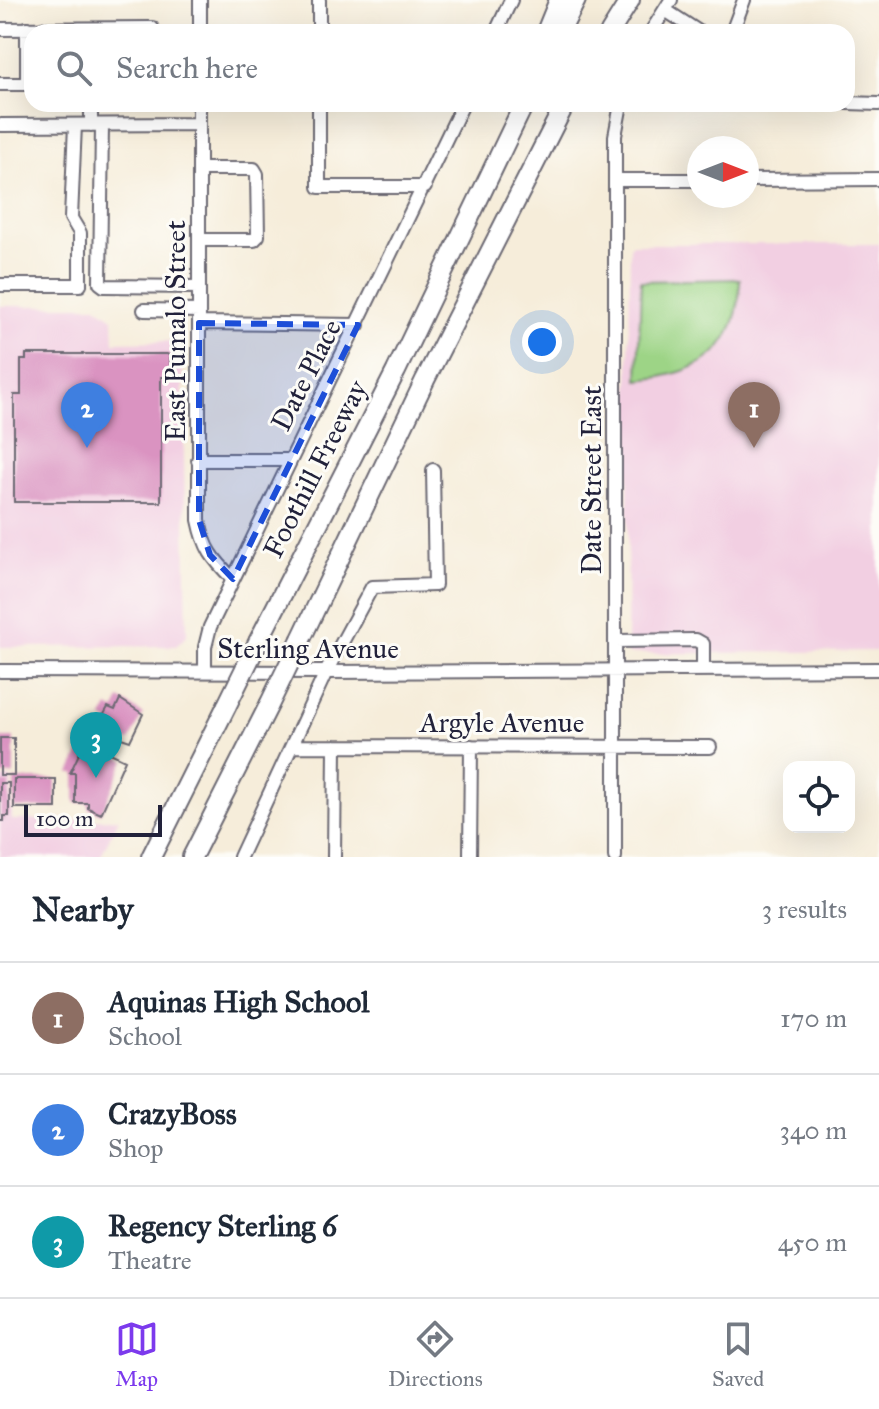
<!DOCTYPE html>
<html lang="en">
<head>
<meta charset="utf-8">
<style>
  :root { --surface:#fff; --page:#f2f2f3; --text:#1f2937; --muted:#747a83; --line:#e0e1e3; --accent:#7c3aed }
  body { margin:0; font-family:"IM FELL Great Primer",serif; background:var(--page); color:var(--text) }
  .controls { position:absolute; right:24px; bottom:24px; display:grid; overflow:hidden; border-radius:16px; box-shadow:0 8px 32px #0002 }
  .controls button { width:72px; height:72px; display:grid; place-items:center; padding:0; border:0; border-bottom:2px solid var(--line); background:var(--surface); color:var(--text); font:40px sans-serif }
  .compass { position:absolute; left:687px; top:136px; width:72px; height:72px; border-radius:50%; background:var(--surface); box-shadow:0 8px 32px #0002; rotate:90deg }
  .scale { position:absolute; left:24px; bottom:20px; width:138px; box-sizing:border-box; padding-left:8px; border:4px solid #22223b; border-top:0; font-size:22px; line-height:28px; white-space:nowrap; color:#22223b; -webkit-text-stroke:6px #fdfcf7; paint-order:stroke }
  .you { position:absolute; left:542px; top:342px; width:28px; height:28px; margin:-20px; border:6px solid #fff; border-radius:50%; background:#1a73e8; box-shadow:0 0 0 12px #1a73e833 }
  .badge { display:grid; place-items:center; width:52px; height:52px; border-radius:50%; background:var(--accent); color:#fff; font-size:26px; font-weight:700 }
  .pin { position:absolute; translate:-50% -66px; filter:drop-shadow(0 2px 4px #0008) }
  .pin::after { content:''; position:absolute; top:42px; width:28px; height:24px; background:inherit; clip-path:polygon(0 0,100% 0,50% 100%) }
  .list { margin:0; padding:0; list-style:none }
  h2 { display:flex; justify-content:space-between; align-items:center; height:104px; margin:0; padding:0 32px; font-size:34px }
  h2 small { font-size:26px; font-weight:400; color:var(--muted) }
  .list li { display:grid; grid-template-columns:52px 1fr auto; gap:24px; align-items:center; box-sizing:border-box; height:112px; padding:0 32px; border-top:2px solid var(--line) }
  .list b { display:block; font-size:30px; white-space:nowrap }
  .list p { margin:0; font-size:26px; white-space:nowrap; color:var(--muted) }
  .list em { font-size:26px; font-style:normal; color:var(--muted) }
  .icon { flex:none; width:44px; height:44px; fill:none; stroke:currentColor; stroke-width:2; stroke-linecap:round; stroke-linejoin:round }
  .map { position:relative; flex:none; width:879px; height:857px; overflow:hidden }
  .search { position:absolute; background:var(--surface); box-shadow:0 8px 32px #0002; left:24px; right:24px; top:24px; height:88px; display:flex; align-items:center; gap:20px; box-sizing:border-box; padding:0 28px; border-radius:24px; color:var(--muted); font-size:30px }
  .sheet { height:440px; background:var(--surface) }
  nav { display:flex; justify-content:space-around; align-items:center; box-sizing:border-box; height:112px; border-top:2px solid var(--line); background:var(--surface); font-size:22px; color:var(--muted) }
  nav a { display:grid; justify-items:center; gap:4px }
  nav .on { color:var(--accent) }
  .map>svg:first-child { display:block }
</style>
</head>
<body>
<div class="map">
<svg width="879" height="857" viewBox="0 0 879 857">
  <rect width="100%" height="100%" fill="#fdfcf7"/>
  <filter id="ink" filterUnits="userSpaceOnUse"><feTurbulence type="fractalNoise" baseFrequency=".0125" numOctaves="2"/><feDisplacementMap in="SourceGraphic" scale="16" xChannelSelector="R" yChannelSelector="G"/><feConvolveMatrix kernelMatrix="1 2 1 2 8 2 1 2 1" color-interpolation-filters="sRGB"/></filter>
  <filter id="wash" filterUnits="userSpaceOnUse"><feTurbulence type="fractalNoise" baseFrequency=".006" numOctaves="4" result="noise"/><feDisplacementMap in="SourceGraphic" scale="32" xChannelSelector="R" yChannelSelector="G"/><feGaussianBlur stdDeviation="1.8" result="paint"/><feColorMatrix in="noise" values="0 0 0 0 0 0 0 0 0 0 0 0 0 0 0 0 0 1.4 0 .05"/><feComposite in="paint" operator="in"/></filter>
  <g filter="url(#wash)">
    <rect width="100%" height="100%" fill="#f6edda"/>
    <path fill="#f2cfe2" d="M 630,244 L 879,244 L 879,651 L 627,654 Z
      M 0,306 L 96,306 L 113,318 L 114,342 L 182,341 L 187,636 L 176,646 L 0,647 Z
      M 0,778 L 11,778 L 12,820 L 119,819 L 100,857 L 0,857 Z"/>
    <path fill="#9dd486" stroke="#607b60" stroke-width="2" d="M 740,279 C 740,349 704,374 638,380 L 641,281 Z"/>
    <g id="blocks">
      <path fill="#da93c1" d="M 26,354 L 167,354 L 170,356 L 170,377 L 161,377 L 161,502 L 14,502 L 14,395 L 21,395 L 21,360 L 26,360 Z
        M 120,699 L 143,714 L 130,741 L 104,732 L 109,722 L 102,718 L 108,707 L 115,710 Z
        M 0,738 L 14,738 L 14,775 L 0,775 Z
        M 85,741 L 125,760 L 101,814 L 88,808 L 88,803 L 75,803 L 75,773 L 70,773 Z
        M 14,779 L 56,779 L 56,808 L 14,808 Z
        M 0,783 L 9,783 L 9,816 L 4,816 L 4,821 L 0,821 Z"/>
    </g>
  </g>
  <g filter="url(#ink)">
    <use href="#blocks" fill-opacity="0" stroke="#6c6973" stroke-width="2"/>
    <g fill="none" stroke-linecap="round" stroke-linejoin="round">
      <g stroke="#6c6973" stroke-width="16">
        <path id="minor" d="M 665,10 L 699,32
          M 27,28 L 27,84 L 32,84
          M 0,29 L 152,28 L 155,32
          M 200,32 L 200,0
          M 319,32 L 319,0
          M 496,32 L 511,0
          M 651,32 L 671,0
          M 732,32 L 744,0
          M 0,84 L 27,84
          M 847,103 L 879,104
          M 199,104 L 199,520 C 205,549 212,558 233,579
          M 319,104 L 319,187 L 425,187
          M 0,125 L 199,124
          M 91,125 L 91,104
          M 102,125 L 100,283 L 104,286 L 199,287
          M 199,169 L 254,169 L 257,174 L 258,236 L 254,240 L 199,240
          M 615,180 L 699,180
          M 747,180 L 879,179
          M 0,285 L 80,285 L 80,233 L 71,218 L 75,125
          M 144,310 L 199,311
          M 199,323 L 358,325
          M 198,460 L 290,460
          M 615,641 L 696,640 L 703,644 L 703,670
          M 0,671 L 326,672 L 879,669
          M 205,671 L 205,647 L 210,627 L 463,104
          M 294,746 L 710,747
          M 240,857 L 326,672 L 372,587 L 435,585 L 433,470
          M 334,857 L 335,746
          M 470,857 L 471,746
          M 615,857 L 615,136 L 621,104"/>
      </g>
      <g stroke="#6c6973" stroke-width="22">
        <path id="highway" d="M 546,32 L 559,0
          M 560,32 L 576,0
          M 610,32 L 630,0
          M 301,639 L 425,380 L 565,104
          M 259,640 L 396,371 L 524,104
          M 151,857 L 227,705
          M 192,857 L 269,705"/>
      </g>
      <use href="#minor" stroke="#fff" stroke-width="12"/>
      <use href="#highway" stroke="#fff" stroke-width="18"/>
      <g stroke="#6c6973" stroke-width="22" stroke-linecap="butt">
        <path id="highway-bridge" d="M 227,705 L 259,640
          M 269,705 L 301,639"/>
      </g>
      <use href="#highway-bridge" stroke="#fff" stroke-width="18"/>
    </g>
  </g>
  <path fill="#1d4ed8" fill-opacity="0.2" stroke="#1d4ed8" stroke-width="6" stroke-dasharray="16 10" stroke-linejoin="round" d="M 199,323 L 358,325 L 233,579 L 210,555 L 199,520 Z"/>
  <g text-anchor="middle" dominant-baseline="central" stroke-width="6" stroke-linejoin="round" paint-order="stroke">
    <g font-size="28" fill="#22223b" stroke="#fdfcf7">
      <text transform="translate(175 331) rotate(-90)">East Pumalo Street</text>
      <text transform="translate(306 375) rotate(-63)">Date Place</text>
      <text transform="translate(315 469) rotate(-63)">Foothill Freeway</text>
      <text transform="translate(591 480) rotate(-90)">Date Street East</text>
      <text x="308" y="648">Sterling Avenue</text>
      <text x="502" y="722">Argyle Avenue</text>
    </g>
  </g>
</svg>
<div class="controls">
<button><svg class="icon" aria-label="locate" viewBox="0 0 24 24"><circle cx="12" cy="12" r="6"/><path d="M12 2v4M12 18v4M2 12h4M18 12h4"/></svg></button>
</div>
<svg class="compass" viewBox="-18 -18 36 36"><path d="M0-13l5 13h-10z" fill="#e53935"/><path d="M0 13l5-13h-10z" fill="#747a83"/></svg>
<div class="scale">100 m</div>
<div class="you"></div>
<div class="pin badge" style="left:754px;top:448px;background:#8d6e63">1</div>
<div class="pin badge" style="left:87px;top:448px;background:#3f7fe0">2</div>
<div class="pin badge" style="left:96px;top:778px;background:#0f9aa8">3</div>
<div class="search"><svg class="icon" aria-label="search" viewBox="0 0 24 24"><circle cx="10" cy="10" r="6"/><path d="M15 15l6 6"/></svg>Search here</div>
</div>
<section class="sheet">
<h2>Nearby<small>3 results</small></h2>
<ul class="list">
<li><span class="badge" style="background:#8d6e63">1</span><div><b>Aquinas High School</b><p>School</p></div><em>170 m</em></li>
<li><span class="badge" style="background:#3f7fe0">2</span><div><b>CrazyBoss</b><p>Shop</p></div><em>340 m</em></li>
<li><span class="badge" style="background:#0f9aa8">3</span><div><b>Regency Sterling 6</b><p>Theatre</p></div><em>450 m</em></li>
</ul>
</section>
<nav>
<a class="on"><svg class="icon" aria-label="map" viewBox="0 0 24 24"><path d="M3 6l6-2 6 2 6-2v14l-6 2-6-2-6 2zM9 4v14M15 6v14"/></svg>Map</a>
<a><svg class="icon" aria-label="directions" viewBox="0 0 24 24"><path d="M12 3l9 9-9 9-9-9zM9 14v-3h6M13 9l2 2-2 2"/></svg>Directions</a>
<a><svg class="icon" aria-label="saved" viewBox="0 0 24 24"><path d="M7 4h10v16l-5-4-5 4z"/></svg>Saved</a>
</nav>
</body>
</html>
